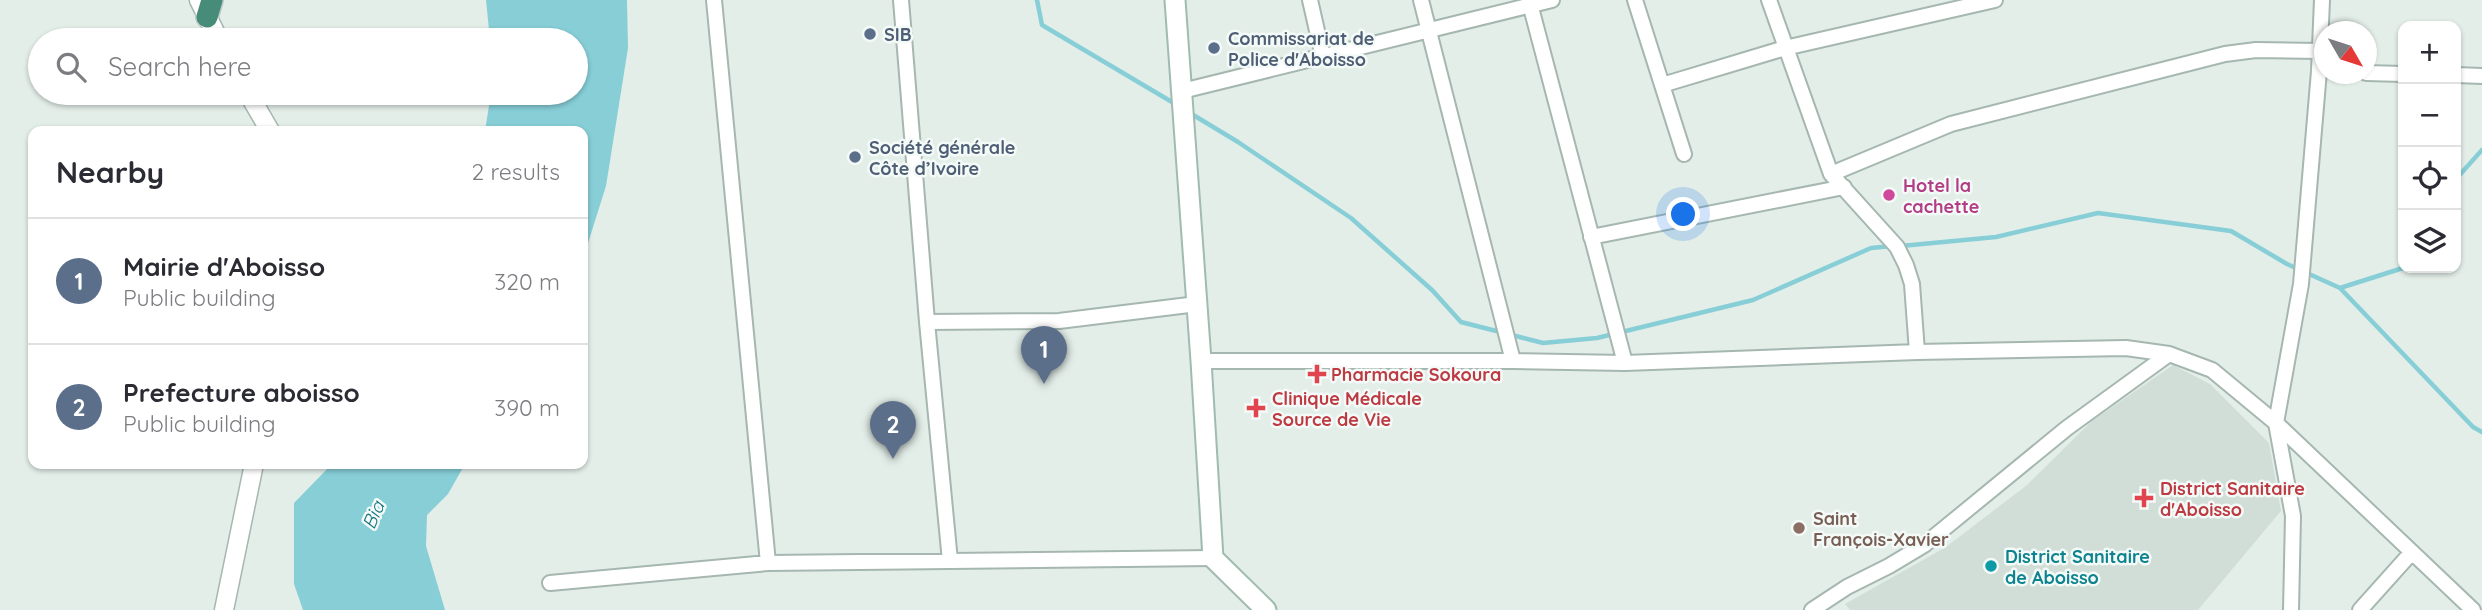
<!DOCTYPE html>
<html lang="en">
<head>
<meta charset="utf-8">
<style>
  :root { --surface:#fff; --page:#f7f7f7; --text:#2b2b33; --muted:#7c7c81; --line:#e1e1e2; --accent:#b45309 }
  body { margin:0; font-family:Quicksand,sans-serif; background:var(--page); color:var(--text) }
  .controls { position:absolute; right:21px; top:21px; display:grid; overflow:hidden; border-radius:14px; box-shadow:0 2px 5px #0004 }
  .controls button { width:63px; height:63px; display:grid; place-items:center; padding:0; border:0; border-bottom:2px solid var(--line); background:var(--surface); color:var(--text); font:35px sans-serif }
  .compass { position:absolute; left:2314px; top:21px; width:63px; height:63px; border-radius:50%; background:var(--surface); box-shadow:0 2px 5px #0004; rotate:129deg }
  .you { position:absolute; left:1684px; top:215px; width:24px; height:24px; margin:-18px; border:5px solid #fff; border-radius:50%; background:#1a73e8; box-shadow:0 0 0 10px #1a73e833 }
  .badge { display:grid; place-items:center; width:46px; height:46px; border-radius:50%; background:var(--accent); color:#fff; font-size:23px; font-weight:700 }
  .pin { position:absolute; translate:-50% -58px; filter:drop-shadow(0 2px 4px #0008) }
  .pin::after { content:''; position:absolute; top:37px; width:24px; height:21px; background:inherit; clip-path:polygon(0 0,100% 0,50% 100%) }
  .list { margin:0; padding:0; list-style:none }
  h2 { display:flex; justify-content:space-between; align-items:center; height:91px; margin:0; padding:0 28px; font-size:30px }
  h2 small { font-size:23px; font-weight:400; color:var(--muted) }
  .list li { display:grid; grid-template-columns:46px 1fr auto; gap:21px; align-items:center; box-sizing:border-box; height:126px; padding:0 28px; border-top:2px solid var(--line) }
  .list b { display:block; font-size:26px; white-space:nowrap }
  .list p { margin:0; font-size:23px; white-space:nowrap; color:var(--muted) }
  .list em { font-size:23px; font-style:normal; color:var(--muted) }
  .icon { flex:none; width:38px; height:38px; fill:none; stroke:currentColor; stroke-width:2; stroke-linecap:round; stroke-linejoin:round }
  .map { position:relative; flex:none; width:2482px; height:610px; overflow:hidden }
  .search { position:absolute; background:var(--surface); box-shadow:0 2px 5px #0004; left:28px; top:28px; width:560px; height:77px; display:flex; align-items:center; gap:18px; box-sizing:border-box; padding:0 24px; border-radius:38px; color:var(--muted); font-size:26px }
  .panel { position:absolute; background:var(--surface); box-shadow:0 2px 5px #0004; left:28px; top:126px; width:560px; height:343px; border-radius:14px }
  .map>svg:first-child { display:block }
</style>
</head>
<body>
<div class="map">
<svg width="2482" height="610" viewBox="0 0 2482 610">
  <rect width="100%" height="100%" fill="#e3eee9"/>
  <path fill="#d1ded7" d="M 2173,365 L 2210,384 L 2269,443 L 2281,511 L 2198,610 L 1850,610 L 1845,604 L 1946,547 L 2027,485 L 2092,421 Z"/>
  <path fill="#87ced7" d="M 486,0 L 627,0 L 628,48 L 606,186 L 583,259 L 583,131 L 485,131 L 491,93 L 576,93 L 576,40 L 490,40 Z
    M 332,464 L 465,464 L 448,494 L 427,515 L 426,546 L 445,610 L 303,610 L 294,584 L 294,503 Z"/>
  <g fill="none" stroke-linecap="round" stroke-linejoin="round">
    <path stroke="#87ced7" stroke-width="4.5" d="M 1037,0 L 1042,25 L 1177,105
      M 1190,113 L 1238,142 L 1351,218 L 1432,290 L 1461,322 L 1543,343 L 1597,338 L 1753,300 L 1871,248 L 1892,246
      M 2456,179 L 2482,150
      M 1901,246 L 1996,237 L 2098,213 L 2231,231 L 2287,264 L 2340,288 L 2473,427 L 2482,432
      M 2340,288 L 2403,268"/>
    <g stroke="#a5b7b0" stroke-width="18">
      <path id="minor" d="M 714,0 L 768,563
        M 901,0 L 927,322 L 950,561
        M 1310,0 L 1323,57
        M 1421,0 L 1513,361
        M 1529,0 L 1625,363
        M 1635,0 L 1684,154
        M 1769,0 L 1831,174 L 1897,247 L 1906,265 L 1912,284 L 1917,352
        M 2366,73 L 2403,74
        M 2456,75 L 2482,76
        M 1662,85 L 1785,48 L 1995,0
        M 1182,91 L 1552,0
        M 1831,174 L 1951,124 L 2225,54 L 2256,50 L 2320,51
        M 1591,237 L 1844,187
        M 927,322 L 1059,321 L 1197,304
        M 1201,361 L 1513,361 L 1625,363 L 1917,352 L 2126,348 L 2169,354 L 2212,370 L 2276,423 L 2473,610
        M 550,583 L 768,563 L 1213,558
        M 1812,610 L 1847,587 L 1889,566 L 1924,545 L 2067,428 L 2169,354
        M 2291,610 L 2293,516 L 2276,423 L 2301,284 L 2319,71 L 2322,0
        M 2360,610 L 2412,552"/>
    </g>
    <g stroke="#a5b7b0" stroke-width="21">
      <path id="tertiary" d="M 199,0 L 219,40
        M 248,93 L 270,131
        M 224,610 L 254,464"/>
    </g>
    <g stroke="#a0bbb0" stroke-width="23">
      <path id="secondary" d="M 1175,0 L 1201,361 L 1213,558 L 1266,610"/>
    </g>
    <g stroke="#c1cac7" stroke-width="24">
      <path id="trunk" d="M 207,17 L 212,0"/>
    </g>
    <use href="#minor" stroke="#fff" stroke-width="14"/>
    <use href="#tertiary" stroke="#fff" stroke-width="18"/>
    <use href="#secondary" stroke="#fff" stroke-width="19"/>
    <use href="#trunk" stroke="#478c79" stroke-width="21"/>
  </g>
  <g fill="#5c6f8a" stroke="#f4faf7" stroke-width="2.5">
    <circle cx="870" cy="34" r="7"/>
    <circle cx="1214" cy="48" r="7"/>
    <circle cx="855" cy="157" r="7"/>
  </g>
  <circle fill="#d1479c" stroke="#f4faf7" stroke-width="2.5" cx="1889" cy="195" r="7"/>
  <g fill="#e0444e" stroke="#f4faf7" stroke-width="2.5">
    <path d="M1313.5 363.5h7v7h7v7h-7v7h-7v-7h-7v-7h7z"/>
    <path d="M1252.5 397.5h7v7h7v7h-7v7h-7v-7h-7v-7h7z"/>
    <path d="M2140.5 487.5h7v7h7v7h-7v7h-7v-7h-7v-7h7z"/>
  </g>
  <circle fill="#8d6e63" stroke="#f4faf7" stroke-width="2.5" cx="1799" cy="528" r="7"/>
  <circle fill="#0f9aa8" stroke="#f4faf7" stroke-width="2.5" cx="1991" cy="566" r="7"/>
  <g text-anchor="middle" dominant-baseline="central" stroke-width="5" stroke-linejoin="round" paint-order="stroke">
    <g font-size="18" font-weight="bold" fill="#4e5e75" stroke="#f4faf7" text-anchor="start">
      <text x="884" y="34">SIB</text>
      <text x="1228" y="38">Commissariat de<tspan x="1228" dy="21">Police d'Aboisso</tspan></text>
      <text x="869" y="147">Société générale<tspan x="869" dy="21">Côte d’Ivoire</tspan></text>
    </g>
    <g font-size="18" font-weight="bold" fill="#b23c85" stroke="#f4faf7" text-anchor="start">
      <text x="1903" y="185">Hotel la<tspan x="1903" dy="21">cachette</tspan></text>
    </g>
    <g font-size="18" font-weight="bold" fill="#be3a42" stroke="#f4faf7" text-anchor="start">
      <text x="1331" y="374">Pharmacie Sokoura</text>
      <text x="1272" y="398">Clinique Médicale<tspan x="1272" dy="21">Source de Vie</tspan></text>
      <text x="2160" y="488">District Sanitaire<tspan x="2160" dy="21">d'Aboisso</tspan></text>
    </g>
    <g font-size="18" font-weight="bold" fill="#785e54" stroke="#f4faf7" text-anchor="start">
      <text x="1813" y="518">Saint<tspan x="1813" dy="21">François-Xavier</tspan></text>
    </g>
    <g font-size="18" font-weight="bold" fill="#0d838f" stroke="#f4faf7" text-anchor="start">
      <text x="2005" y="556">District Sanitaire<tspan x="2005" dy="21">de Aboisso</tspan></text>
    </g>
    <g font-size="19" font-style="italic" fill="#167482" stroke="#f4faf7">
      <text transform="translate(373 515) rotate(-67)">Bia</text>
    </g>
  </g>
</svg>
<div class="controls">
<button>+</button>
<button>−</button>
<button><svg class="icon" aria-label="locate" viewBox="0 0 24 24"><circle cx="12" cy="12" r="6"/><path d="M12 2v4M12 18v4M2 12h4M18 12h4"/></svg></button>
<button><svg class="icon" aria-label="layers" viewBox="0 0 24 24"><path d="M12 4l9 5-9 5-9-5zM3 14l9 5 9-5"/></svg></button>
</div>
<svg class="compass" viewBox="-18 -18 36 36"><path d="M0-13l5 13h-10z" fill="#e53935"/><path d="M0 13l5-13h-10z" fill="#7c7c81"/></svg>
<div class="you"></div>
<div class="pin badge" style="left:1044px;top:384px;background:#5c6f8a">1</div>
<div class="pin badge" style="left:893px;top:459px;background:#5c6f8a">2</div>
<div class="search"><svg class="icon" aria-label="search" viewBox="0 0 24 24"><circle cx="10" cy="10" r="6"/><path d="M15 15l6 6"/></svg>Search here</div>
<section class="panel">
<h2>Nearby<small>2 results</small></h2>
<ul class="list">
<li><span class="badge" style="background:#5c6f8a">1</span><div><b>Mairie d'Aboisso</b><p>Public building</p></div><em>320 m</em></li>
<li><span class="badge" style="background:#5c6f8a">2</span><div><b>Prefecture aboisso</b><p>Public building</p></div><em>390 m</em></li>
</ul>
</section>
</div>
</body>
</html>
